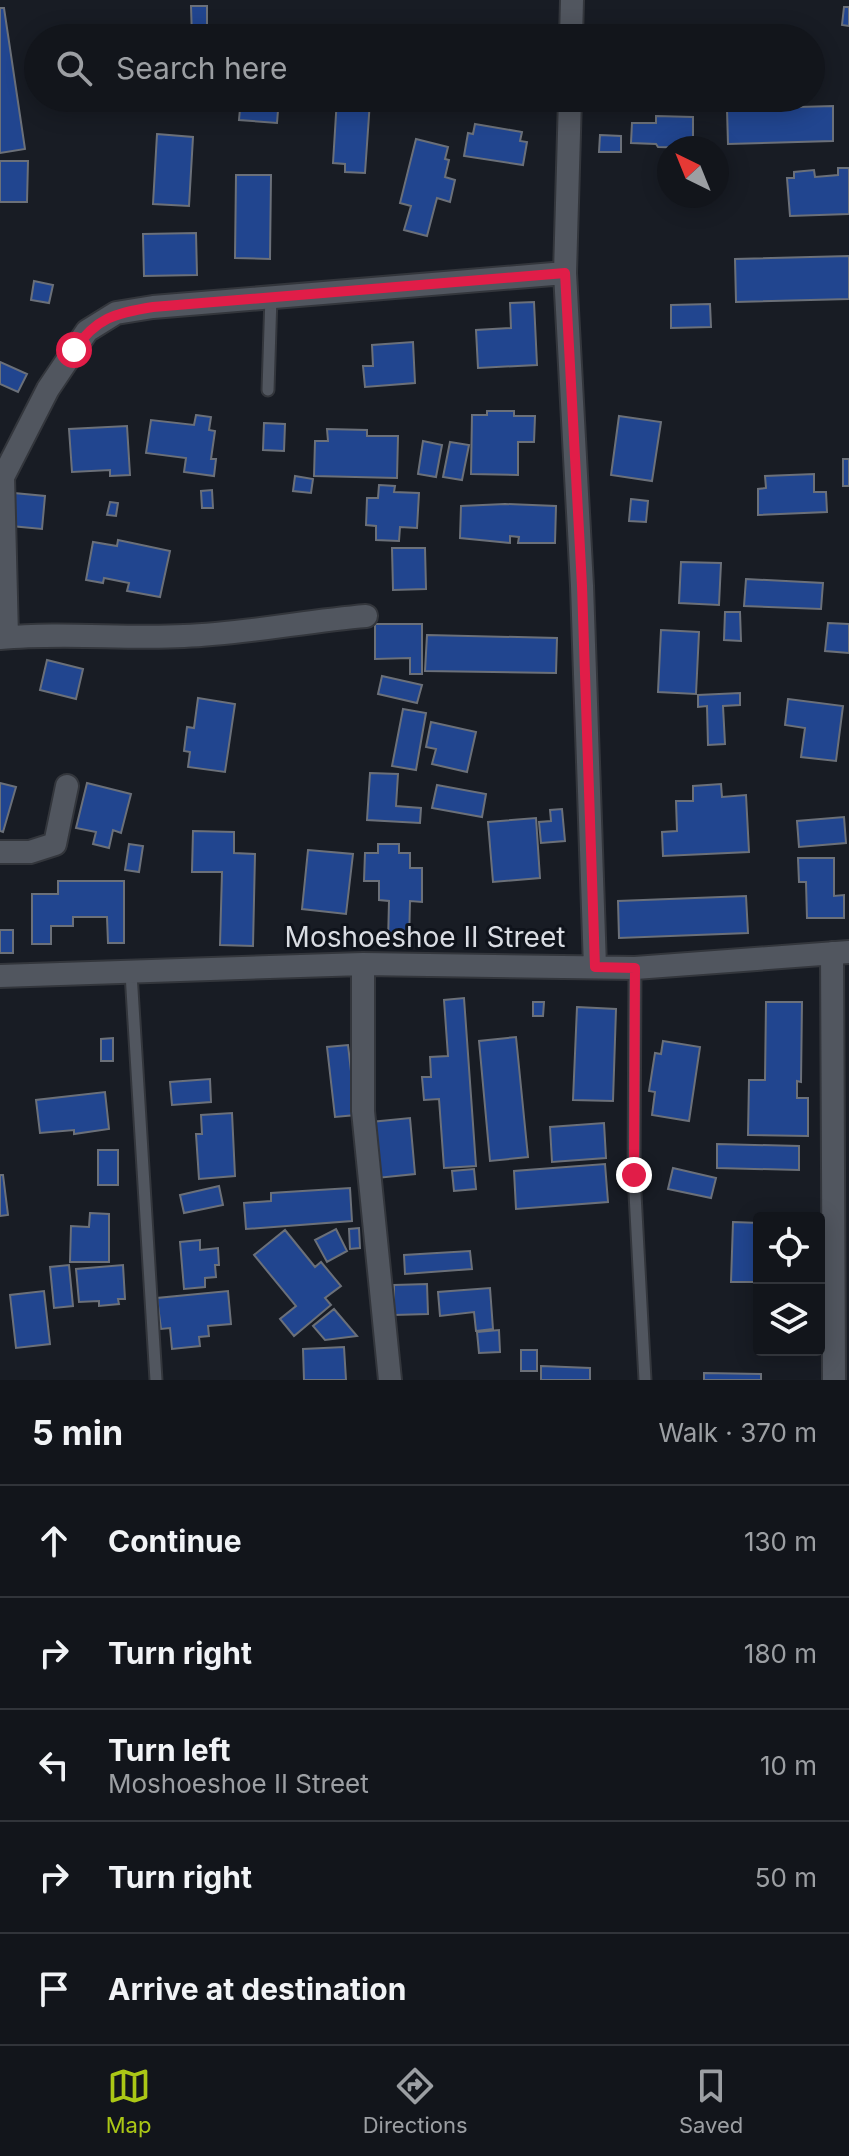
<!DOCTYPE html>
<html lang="en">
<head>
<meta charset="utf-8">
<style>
  :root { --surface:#12151b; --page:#1b1e24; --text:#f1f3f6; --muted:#9c9fa3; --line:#31343a; --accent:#abc716 }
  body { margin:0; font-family:Inter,sans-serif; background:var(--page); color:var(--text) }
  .controls { position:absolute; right:24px; bottom:24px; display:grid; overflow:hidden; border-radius:8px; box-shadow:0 4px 20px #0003 }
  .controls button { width:72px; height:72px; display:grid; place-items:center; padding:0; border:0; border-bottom:2px solid var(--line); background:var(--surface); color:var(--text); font:40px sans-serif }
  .compass { position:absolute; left:657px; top:136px; width:72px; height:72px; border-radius:50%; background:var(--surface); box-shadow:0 4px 20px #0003; rotate:317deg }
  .stop { position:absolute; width:24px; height:24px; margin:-18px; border:6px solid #e11d48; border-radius:50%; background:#fff }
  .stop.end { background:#e11d48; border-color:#fff; box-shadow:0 2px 8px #0008 }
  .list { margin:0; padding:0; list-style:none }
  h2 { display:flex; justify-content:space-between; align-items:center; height:104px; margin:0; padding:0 32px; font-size:34px }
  h2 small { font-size:26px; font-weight:400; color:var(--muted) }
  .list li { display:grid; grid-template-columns:52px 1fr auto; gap:24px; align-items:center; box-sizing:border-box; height:112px; padding:0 32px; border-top:2px solid var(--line) }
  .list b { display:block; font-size:30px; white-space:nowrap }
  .list p { margin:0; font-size:26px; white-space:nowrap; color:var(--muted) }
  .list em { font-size:26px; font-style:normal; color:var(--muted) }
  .icon { flex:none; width:44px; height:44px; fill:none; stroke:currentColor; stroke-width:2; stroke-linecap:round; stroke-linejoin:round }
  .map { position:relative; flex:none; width:849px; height:1380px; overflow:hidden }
  .search { position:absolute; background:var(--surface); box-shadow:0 4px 20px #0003; left:24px; right:24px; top:24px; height:88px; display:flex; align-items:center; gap:20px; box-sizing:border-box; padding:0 28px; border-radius:44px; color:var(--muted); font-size:30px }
  .sheet { height:664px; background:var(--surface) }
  nav { display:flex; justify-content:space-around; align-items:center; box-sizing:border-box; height:112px; border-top:2px solid var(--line); background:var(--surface); font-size:22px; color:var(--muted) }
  nav a { display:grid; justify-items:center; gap:4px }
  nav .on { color:var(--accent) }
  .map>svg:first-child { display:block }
</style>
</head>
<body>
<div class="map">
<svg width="849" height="1380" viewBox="0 0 849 1380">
  <rect width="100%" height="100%" fill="#181c24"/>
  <path fill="#21458f" stroke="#6b7079" stroke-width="2" d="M 191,6 L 207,6 L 207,34 L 218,33 L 218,38 L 192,38 Z
    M 844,7 L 849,7 L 849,26 L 842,25 Z
    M 0,8 L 4,8 L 25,149 L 0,153 Z
    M 260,26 L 286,28 L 285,38 L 259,38 Z
    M 511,28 L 512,38 L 498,38 L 498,29 Z
    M 687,31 L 704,31 L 704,38 L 669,38 L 687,37 Z
    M 487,32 L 488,38 L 438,38 L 438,35 Z
    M 139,98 L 159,98 L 158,105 L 138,103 Z
    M 241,98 L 279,98 L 277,123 L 239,120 Z
    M 337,98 L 370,101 L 365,173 L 345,172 L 345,164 L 333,163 Z
    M 833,106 L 833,141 L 728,144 L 727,109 Z
    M 656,116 L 693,117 L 693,148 L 658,147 L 656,144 L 631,143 L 632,123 L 656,123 Z
    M 475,124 L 522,132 L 520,141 L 527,142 L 523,165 L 464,156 L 468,133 L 473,134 Z
    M 157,134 L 193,137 L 189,206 L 153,204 Z
    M 600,135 L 621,136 L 621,152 L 599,152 Z
    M 416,139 L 448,147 L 445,159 L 449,160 L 445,177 L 455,180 L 450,202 L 437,198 L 427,236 L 404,230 L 411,206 L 400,203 Z
    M 0,161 L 28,161 L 27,202 L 0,202 Z
    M 838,168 L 849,168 L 849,214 L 790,216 L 787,178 L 794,178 L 794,172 L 814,170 L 815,177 L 838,175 Z
    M 236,175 L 271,175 L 270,259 L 235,258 Z
    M 196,233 L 197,275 L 144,276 L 143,234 Z
    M 849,256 L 849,299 L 736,302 L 735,259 Z
    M 34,281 L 53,285 L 49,303 L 31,300 Z
    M 534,302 L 537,365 L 478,368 L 476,330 L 511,328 L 510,303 Z
    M 710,304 L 711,327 L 671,328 L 671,305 Z
    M 413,342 L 415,383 L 365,387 L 363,366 L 373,366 L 372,345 Z
    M 0,362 L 27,374 L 18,392 L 0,384 Z
    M 487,411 L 514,411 L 514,416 L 535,416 L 534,442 L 518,442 L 518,475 L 471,474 L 472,415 L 487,415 Z
    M 196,415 L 211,417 L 209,430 L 215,431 L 211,459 L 216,459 L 214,476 L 184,472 L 186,458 L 146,453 L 151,420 L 194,425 Z
    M 619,416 L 661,422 L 652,481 L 611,475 Z
    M 264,423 L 285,424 L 284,451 L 263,450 Z
    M 127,426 L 130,475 L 110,476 L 110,470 L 72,472 L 69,429 Z
    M 327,429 L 367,430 L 367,436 L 398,436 L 397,478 L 314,476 L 315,441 L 328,441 Z
    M 423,441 L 442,445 L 436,477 L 418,474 Z
    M 450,442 L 469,445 L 462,480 L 443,477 Z
    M 843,459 L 849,459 L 849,486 L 843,486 Z
    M 814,474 L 814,492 L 826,492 L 827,512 L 758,515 L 758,489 L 766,488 L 765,476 Z
    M 295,476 L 313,479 L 311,493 L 293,491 Z
    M 379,485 L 395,486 L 394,492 L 419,493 L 417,528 L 400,527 L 399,541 L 376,540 L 376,526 L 366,525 L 367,498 L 378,498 Z
    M 212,490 L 213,508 L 202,508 L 201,491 Z
    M 14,493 L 45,496 L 42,529 L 11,526 Z
    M 631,499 L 648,501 L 646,522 L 629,521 Z
    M 110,502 L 118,503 L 116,516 L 107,515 Z
    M 505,504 L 556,506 L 555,543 L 518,543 L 519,537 L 510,536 L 510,543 L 460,538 L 461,506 Z
    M 118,540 L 170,551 L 160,597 L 127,591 L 129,583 L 104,578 L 103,583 L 86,580 L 93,542 L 117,546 Z
    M 392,548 L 425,548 L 426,589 L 393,590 Z
    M 681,562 L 721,563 L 719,605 L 679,603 Z
    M 746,579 L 823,583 L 821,609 L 744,606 Z
    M 725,612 L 740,612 L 741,641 L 724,640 Z
    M 828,623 L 849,624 L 849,653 L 825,651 Z
    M 375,624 L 422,624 L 422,674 L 410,674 L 410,658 L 375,659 Z
    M 661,630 L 699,632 L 696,694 L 658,692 Z
    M 427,635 L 557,638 L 556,673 L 425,671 Z
    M 47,660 L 83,669 L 76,699 L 40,690 Z
    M 382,676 L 422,685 L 417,703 L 378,694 Z
    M 740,693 L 740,705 L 723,706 L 725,744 L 708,745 L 707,706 L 698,707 L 698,695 Z
    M 198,698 L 235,704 L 225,772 L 188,767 L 190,752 L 184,751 L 187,727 L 194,728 Z
    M 788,699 L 843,706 L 836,761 L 801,757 L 805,728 L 785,725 Z
    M 403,709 L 426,713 L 416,770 L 392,766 Z
    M 431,722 L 476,732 L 467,772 L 432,764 L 436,749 L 426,747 Z
    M 370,773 L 398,774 L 396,806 L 421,808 L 420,823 L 367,820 Z
    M 0,783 L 16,787 L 3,832 L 0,831 Z
    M 87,783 L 131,794 L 121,833 L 113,830 L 109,848 L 93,844 L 96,832 L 76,828 Z
    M 721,784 L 722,797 L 746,795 L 749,852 L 663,856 L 662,832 L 677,831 L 676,801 L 693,801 L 693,786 Z
    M 437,785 L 486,794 L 482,817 L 432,808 Z
    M 562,809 L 565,841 L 541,843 L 539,822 L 551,821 L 550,810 Z
    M 844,817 L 846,843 L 799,847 L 797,821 Z
    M 536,818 L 540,878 L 493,882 L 488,822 Z
    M 193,831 L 234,832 L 234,853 L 255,854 L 253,946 L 220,945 L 222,872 L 192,872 Z
    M 129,844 L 143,846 L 139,872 L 125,870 Z
    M 378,844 L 399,844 L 399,853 L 410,853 L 410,868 L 422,868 L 422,902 L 410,901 L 409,943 L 388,943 L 389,901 L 379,900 L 379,881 L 364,881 L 365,853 L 378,853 Z
    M 308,850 L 353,854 L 346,914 L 302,909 Z
    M 798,858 L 834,858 L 834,896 L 844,895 L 844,918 L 807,918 L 806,882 L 799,882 Z
    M 58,881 L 124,881 L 124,943 L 108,943 L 107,917 L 73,917 L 73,926 L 51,926 L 51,944 L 32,944 L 32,894 L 58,894 Z
    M 746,896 L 748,933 L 619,938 L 618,901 Z
    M 0,930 L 13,930 L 13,953 L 0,953 Z
    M 464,998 L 476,1166 L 444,1168 L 439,1099 L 424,1100 L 422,1077 L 431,1077 L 430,1057 L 448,1056 L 444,1000 Z
    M 533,1002 L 544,1002 L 543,1016 L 533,1016 Z
    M 766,1002 L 802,1002 L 801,1082 L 797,1081 L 797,1098 L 808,1098 L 808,1136 L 748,1135 L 749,1080 L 765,1080 Z
    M 577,1007 L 616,1009 L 613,1101 L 573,1100 Z
    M 516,1037 L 528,1157 L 490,1161 L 479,1041 Z
    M 113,1038 L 113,1061 L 101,1061 L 101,1039 Z
    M 663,1041 L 700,1047 L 689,1121 L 652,1115 L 655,1092 L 649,1091 L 655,1053 L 661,1054 Z
    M 348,1045 L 356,1115 L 335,1117 L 327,1047 Z
    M 210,1079 L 211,1102 L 172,1105 L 170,1082 Z
    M 105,1092 L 109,1129 L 74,1134 L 74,1130 L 40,1133 L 36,1100 Z
    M 232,1113 L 235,1176 L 199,1179 L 196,1134 L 202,1134 L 201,1115 Z
    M 410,1118 L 415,1174 L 377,1178 L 371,1122 Z
    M 604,1123 L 606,1158 L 552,1162 L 550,1127 Z
    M 717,1144 L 799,1146 L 799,1170 L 717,1168 Z
    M 98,1150 L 118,1150 L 118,1185 L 98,1185 Z
    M 605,1164 L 608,1202 L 516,1209 L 514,1171 Z
    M 673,1168 L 716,1178 L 711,1198 L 668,1189 Z
    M 474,1169 L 476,1189 L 454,1191 L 452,1171 Z
    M 0,1175 L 3,1175 L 8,1215 L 0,1216 Z
    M 219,1186 L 223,1205 L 184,1213 L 180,1195 Z
    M 350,1188 L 352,1221 L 246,1229 L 244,1203 L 271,1201 L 271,1193 Z
    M 90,1213 L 109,1214 L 109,1262 L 70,1262 L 71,1226 L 89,1227 Z
    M 733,1222 L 759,1223 L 759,1282 L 731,1282 Z
    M 359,1228 L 360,1248 L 350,1249 L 349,1229 Z
    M 336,1229 L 347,1251 L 327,1262 L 315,1240 Z
    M 285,1230 L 315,1267 L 321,1262 L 341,1286 L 325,1298 L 331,1305 L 294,1336 L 280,1319 L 296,1306 L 254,1255 Z
    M 200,1240 L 200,1250 L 218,1248 L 219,1265 L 215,1265 L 216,1277 L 205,1278 L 205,1287 L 184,1289 L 180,1242 Z
    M 470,1251 L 472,1269 L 405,1274 L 404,1255 Z
    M 69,1265 L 73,1306 L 54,1308 L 50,1267 Z
    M 123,1265 L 125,1299 L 118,1299 L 119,1304 L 99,1306 L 99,1301 L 79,1302 L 76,1269 Z
    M 427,1284 L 428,1314 L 394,1315 L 394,1285 Z
    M 490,1288 L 493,1329 L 476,1331 L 474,1312 L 440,1316 L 438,1292 Z
    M 44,1291 L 50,1344 L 16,1348 L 10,1295 Z
    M 228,1291 L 231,1324 L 208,1326 L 209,1336 L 199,1337 L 200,1346 L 172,1349 L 170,1328 L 161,1329 L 157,1298 Z
    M 334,1309 L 357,1336 L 325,1340 L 313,1326 Z
    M 499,1330 L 500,1352 L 479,1353 L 477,1332 Z
    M 344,1347 L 346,1380 L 304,1380 L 303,1349 Z
    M 521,1350 L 537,1350 L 537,1371 L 521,1371 Z
    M 541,1366 L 590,1368 L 590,1380 L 541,1380 Z
    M 704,1373 L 761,1374 L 761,1380 L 704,1380 Z"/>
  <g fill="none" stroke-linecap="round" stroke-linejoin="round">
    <g stroke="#33363c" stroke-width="15">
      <path id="service" d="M 268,390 L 271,296
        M 635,968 L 634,1175 L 645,1380
        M 131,973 L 156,1380"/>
    </g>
    <g stroke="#33363c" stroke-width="26">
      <path id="minor" d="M 571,38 L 572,0
        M 570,98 L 565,273 L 582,586 L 595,967
        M 7,637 L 3,477 L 48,389 L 87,331 L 116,313 L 153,307 L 565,273
        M 0,638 C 61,632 123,639 184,636 C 245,634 305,621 366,616
        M 0,852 L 30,852 L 55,844 L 67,786
        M 832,953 L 834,1380
        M 363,964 L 363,1111 L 390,1380
        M 0,976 L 363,964 L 635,968 L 849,952"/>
    </g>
    <use href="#service" stroke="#51565f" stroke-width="11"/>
    <use href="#minor" stroke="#51565f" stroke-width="22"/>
  </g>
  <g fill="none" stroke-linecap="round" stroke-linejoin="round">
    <path stroke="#e11d48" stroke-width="10" d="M 74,350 C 96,318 115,313 153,307 L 565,273 L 582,586 L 595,967 L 635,968 L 634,1175"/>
  </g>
  <g text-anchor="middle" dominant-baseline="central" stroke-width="6" stroke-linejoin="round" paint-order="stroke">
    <g font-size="28" fill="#d9dce2" stroke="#0f131b">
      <text x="425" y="937">Moshoeshoe II Street</text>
    </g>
  </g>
</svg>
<div class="controls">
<button><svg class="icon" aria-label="locate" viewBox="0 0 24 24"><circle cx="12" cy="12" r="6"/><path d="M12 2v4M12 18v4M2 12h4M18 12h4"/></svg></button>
<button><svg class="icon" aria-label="layers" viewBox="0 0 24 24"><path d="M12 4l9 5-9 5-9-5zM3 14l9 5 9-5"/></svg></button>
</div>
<svg class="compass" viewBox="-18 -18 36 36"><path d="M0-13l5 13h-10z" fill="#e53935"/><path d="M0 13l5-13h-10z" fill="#9c9fa3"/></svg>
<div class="stop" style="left:74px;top:350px"></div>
<div class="stop end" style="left:634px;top:1175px"></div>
<div class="search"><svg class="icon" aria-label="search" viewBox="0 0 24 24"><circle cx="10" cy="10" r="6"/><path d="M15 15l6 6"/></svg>Search here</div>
</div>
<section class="sheet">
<h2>5 min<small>Walk · 370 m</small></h2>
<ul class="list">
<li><svg class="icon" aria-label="ahead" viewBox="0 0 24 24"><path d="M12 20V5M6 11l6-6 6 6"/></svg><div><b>Continue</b></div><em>130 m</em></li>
<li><svg class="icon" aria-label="right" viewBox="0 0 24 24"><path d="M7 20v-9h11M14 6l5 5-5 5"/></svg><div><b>Turn right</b></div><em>180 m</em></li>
<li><svg class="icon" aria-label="left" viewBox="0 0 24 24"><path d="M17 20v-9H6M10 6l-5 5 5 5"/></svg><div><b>Turn left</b><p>Moshoeshoe II Street</p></div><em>10 m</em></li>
<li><svg class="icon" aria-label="right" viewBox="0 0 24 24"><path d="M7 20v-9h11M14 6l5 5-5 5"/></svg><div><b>Turn right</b></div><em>50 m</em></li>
<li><svg class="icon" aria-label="arrive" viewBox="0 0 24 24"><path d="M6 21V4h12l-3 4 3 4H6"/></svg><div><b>Arrive at destination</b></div></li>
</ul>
</section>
<nav>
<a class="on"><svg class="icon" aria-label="map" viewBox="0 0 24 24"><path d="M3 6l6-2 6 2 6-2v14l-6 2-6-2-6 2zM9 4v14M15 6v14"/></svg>Map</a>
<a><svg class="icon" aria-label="directions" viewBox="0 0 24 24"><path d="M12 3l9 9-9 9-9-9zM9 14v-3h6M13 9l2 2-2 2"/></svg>Directions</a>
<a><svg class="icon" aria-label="saved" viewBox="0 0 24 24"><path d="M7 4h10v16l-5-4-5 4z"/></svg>Saved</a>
</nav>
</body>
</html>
